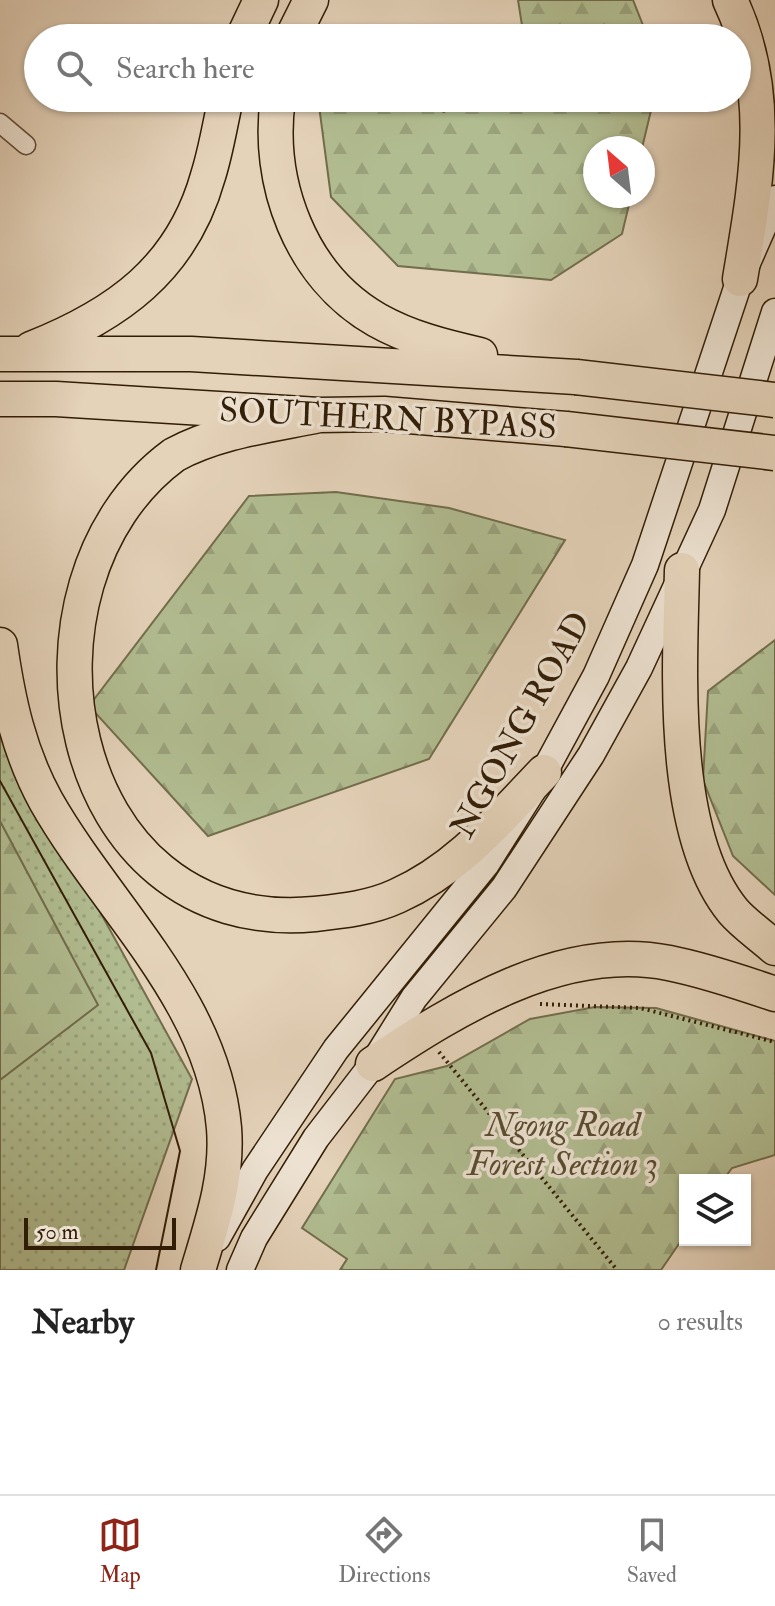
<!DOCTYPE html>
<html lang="en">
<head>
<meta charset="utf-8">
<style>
  :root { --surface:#fff; --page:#f6f6f6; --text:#222; --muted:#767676; --line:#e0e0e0; --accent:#8f2418 }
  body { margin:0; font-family:"IM FELL Double Pica",serif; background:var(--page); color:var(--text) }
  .controls { position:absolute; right:24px; bottom:24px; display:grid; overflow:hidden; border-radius:0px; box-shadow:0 2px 6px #0004 }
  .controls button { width:72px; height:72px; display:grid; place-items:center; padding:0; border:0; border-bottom:2px solid var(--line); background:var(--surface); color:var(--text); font:40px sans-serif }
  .compass { position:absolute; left:583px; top:136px; width:72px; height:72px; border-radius:50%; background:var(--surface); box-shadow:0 2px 6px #0004; rotate:332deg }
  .scale { position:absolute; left:24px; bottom:20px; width:152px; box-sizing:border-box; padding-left:8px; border:4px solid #321d06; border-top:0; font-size:22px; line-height:28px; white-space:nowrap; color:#321d06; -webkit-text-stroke:6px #ede2d2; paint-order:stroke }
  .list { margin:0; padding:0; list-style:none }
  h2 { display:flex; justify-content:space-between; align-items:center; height:104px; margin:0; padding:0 32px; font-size:34px }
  h2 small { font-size:26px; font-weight:400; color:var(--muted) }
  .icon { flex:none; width:44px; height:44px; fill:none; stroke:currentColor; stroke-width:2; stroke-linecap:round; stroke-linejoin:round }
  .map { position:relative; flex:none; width:775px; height:1270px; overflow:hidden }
  .search { position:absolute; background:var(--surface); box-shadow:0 2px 6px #0004; left:24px; right:24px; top:24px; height:88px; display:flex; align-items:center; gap:20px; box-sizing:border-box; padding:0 28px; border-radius:44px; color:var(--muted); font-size:30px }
  .sheet { height:224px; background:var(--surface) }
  nav { display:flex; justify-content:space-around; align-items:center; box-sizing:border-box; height:112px; border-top:2px solid var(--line); background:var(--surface); font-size:22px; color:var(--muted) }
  nav a { display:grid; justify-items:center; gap:4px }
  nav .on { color:var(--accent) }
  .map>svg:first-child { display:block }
</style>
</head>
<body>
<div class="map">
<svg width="775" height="1270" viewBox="0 0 775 1270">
  <defs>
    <pattern id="green-dots" width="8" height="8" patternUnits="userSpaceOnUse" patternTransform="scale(2)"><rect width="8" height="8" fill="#b1bd91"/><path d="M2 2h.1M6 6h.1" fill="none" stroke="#99a27c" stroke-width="1.8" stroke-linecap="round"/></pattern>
    <pattern id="forest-firs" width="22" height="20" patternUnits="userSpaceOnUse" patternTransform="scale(2)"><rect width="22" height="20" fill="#b1bd91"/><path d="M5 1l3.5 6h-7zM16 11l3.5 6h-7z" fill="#99a27c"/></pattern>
  </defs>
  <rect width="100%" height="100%" fill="#e4d2b9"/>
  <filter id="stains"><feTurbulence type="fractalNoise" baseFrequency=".0025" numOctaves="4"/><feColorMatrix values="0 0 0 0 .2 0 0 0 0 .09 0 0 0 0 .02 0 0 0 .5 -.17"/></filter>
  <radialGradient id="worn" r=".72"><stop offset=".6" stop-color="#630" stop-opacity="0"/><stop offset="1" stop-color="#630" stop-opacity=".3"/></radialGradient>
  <path fill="url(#green-dots)" stroke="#726d4c" stroke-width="2" d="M 0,730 L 192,1079 L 124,1270 L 0,1270 Z"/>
  <path fill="url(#forest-firs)" stroke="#726d4c" stroke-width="2" d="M 518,0 L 633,0 L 648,38 L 524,38 Z
    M 318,98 L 411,98 L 444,112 L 462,98 L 654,98 L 642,148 L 595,148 L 595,196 L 631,196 L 622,234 L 551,280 L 398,266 L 331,197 Z
    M 336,492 L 449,508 L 565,540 L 429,759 L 208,836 L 89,706 L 249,496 Z
    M 775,640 L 775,895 L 733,856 L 703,780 L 708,691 Z
    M 0,821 L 98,1005 L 0,1080 Z
    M 595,1007 L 656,1008 L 775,1041 L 775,1155 L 732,1168 L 723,1180 L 685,1180 L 685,1235 L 661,1270 L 340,1270 L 347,1259 L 302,1228 L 395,1079 L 447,1066 L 530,1019 Z"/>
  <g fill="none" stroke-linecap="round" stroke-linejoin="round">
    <g stroke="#5e4a33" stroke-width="21">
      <path id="street" d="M 0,123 L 26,145"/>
    </g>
    <g stroke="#321d06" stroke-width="29">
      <path id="secondary" d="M 217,1238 L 255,1170 L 336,1049 L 486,864 L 544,772 L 596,676 L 645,565 L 740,279 L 775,199
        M 240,1270 L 254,1238 L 316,1138 L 373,1064 L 414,998 L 504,888 L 591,755 L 639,668 L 712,510 L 775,312"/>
    </g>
    <g stroke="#321d06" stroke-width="37">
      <path id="highway" d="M 730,0 C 774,93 756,182 740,279
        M 243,38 L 261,0
        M 292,38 L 311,0
        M 278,98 C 266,182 300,276 377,320 C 409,338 444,347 480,355
        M 31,349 C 117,315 182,269 208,176 C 216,151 220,124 226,98
        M 0,354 L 191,354 L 576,377
        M 0,399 L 56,399 L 319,415 L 384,414 L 566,429
        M 319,415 C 271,425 218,431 174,455 C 0,583 59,938 315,914 C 343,911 371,908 397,896 C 458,869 499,819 544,772
        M 682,570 C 680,667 669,833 733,911 C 745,925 762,936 775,948
        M 0,645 C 8,701 19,752 46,801 C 106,907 213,1000 224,1128 C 228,1178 212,1223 198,1270
        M 373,1064 C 457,1008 563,942 669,963 C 704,970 740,982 775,994"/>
    </g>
    <path stroke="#321d06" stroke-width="4" stroke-dasharray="2 4" stroke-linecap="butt" d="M 540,1004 L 640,1008 L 775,1042
      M 439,1052 L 617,1270"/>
    <use href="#street" stroke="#ede2d2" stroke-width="18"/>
    <use href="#secondary" stroke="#ede2d2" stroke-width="26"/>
    <use href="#highway" stroke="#e4d2b9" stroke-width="34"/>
    <path stroke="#321d06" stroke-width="2" d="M 0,781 L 151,1053 L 180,1151 L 156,1270"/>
    <g stroke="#321d06" stroke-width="37" stroke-linecap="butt">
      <path id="highway-bridge" d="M 576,377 L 775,400
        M 566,429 L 775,453"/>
    </g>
    <use href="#highway-bridge" stroke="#e4d2b9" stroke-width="34"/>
  </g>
  <g text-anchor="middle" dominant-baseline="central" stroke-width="7" stroke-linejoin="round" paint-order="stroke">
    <g font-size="34" fill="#321d06" stroke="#ede2d2">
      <text transform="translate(388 419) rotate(3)">SOUTHERN BYPASS</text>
      <text transform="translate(521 725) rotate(-61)">NGONG ROAD</text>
    </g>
    <g font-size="34" font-style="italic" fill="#584d30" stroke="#ede2d2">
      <text x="563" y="1125">Ngong Road<tspan x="563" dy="39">Forest Section 3</tspan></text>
    </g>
  </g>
  <rect width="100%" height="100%" filter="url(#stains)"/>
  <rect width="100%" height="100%" fill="url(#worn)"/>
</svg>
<div class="controls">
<button><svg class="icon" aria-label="layers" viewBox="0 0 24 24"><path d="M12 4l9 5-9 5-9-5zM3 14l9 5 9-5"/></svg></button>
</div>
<svg class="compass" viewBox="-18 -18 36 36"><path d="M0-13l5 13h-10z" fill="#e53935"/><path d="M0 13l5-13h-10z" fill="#767676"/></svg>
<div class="scale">50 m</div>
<div class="search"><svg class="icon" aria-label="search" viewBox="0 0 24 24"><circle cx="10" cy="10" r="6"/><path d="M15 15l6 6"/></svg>Search here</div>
</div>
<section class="sheet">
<h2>Nearby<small>0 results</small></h2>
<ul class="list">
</ul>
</section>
<nav>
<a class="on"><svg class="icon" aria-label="map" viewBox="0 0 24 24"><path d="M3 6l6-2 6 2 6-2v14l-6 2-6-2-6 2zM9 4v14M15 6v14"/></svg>Map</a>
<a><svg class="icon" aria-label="directions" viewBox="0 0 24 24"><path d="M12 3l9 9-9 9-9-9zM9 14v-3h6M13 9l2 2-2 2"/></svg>Directions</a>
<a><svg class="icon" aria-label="saved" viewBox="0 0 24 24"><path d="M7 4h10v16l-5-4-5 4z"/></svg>Saved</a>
</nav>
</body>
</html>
